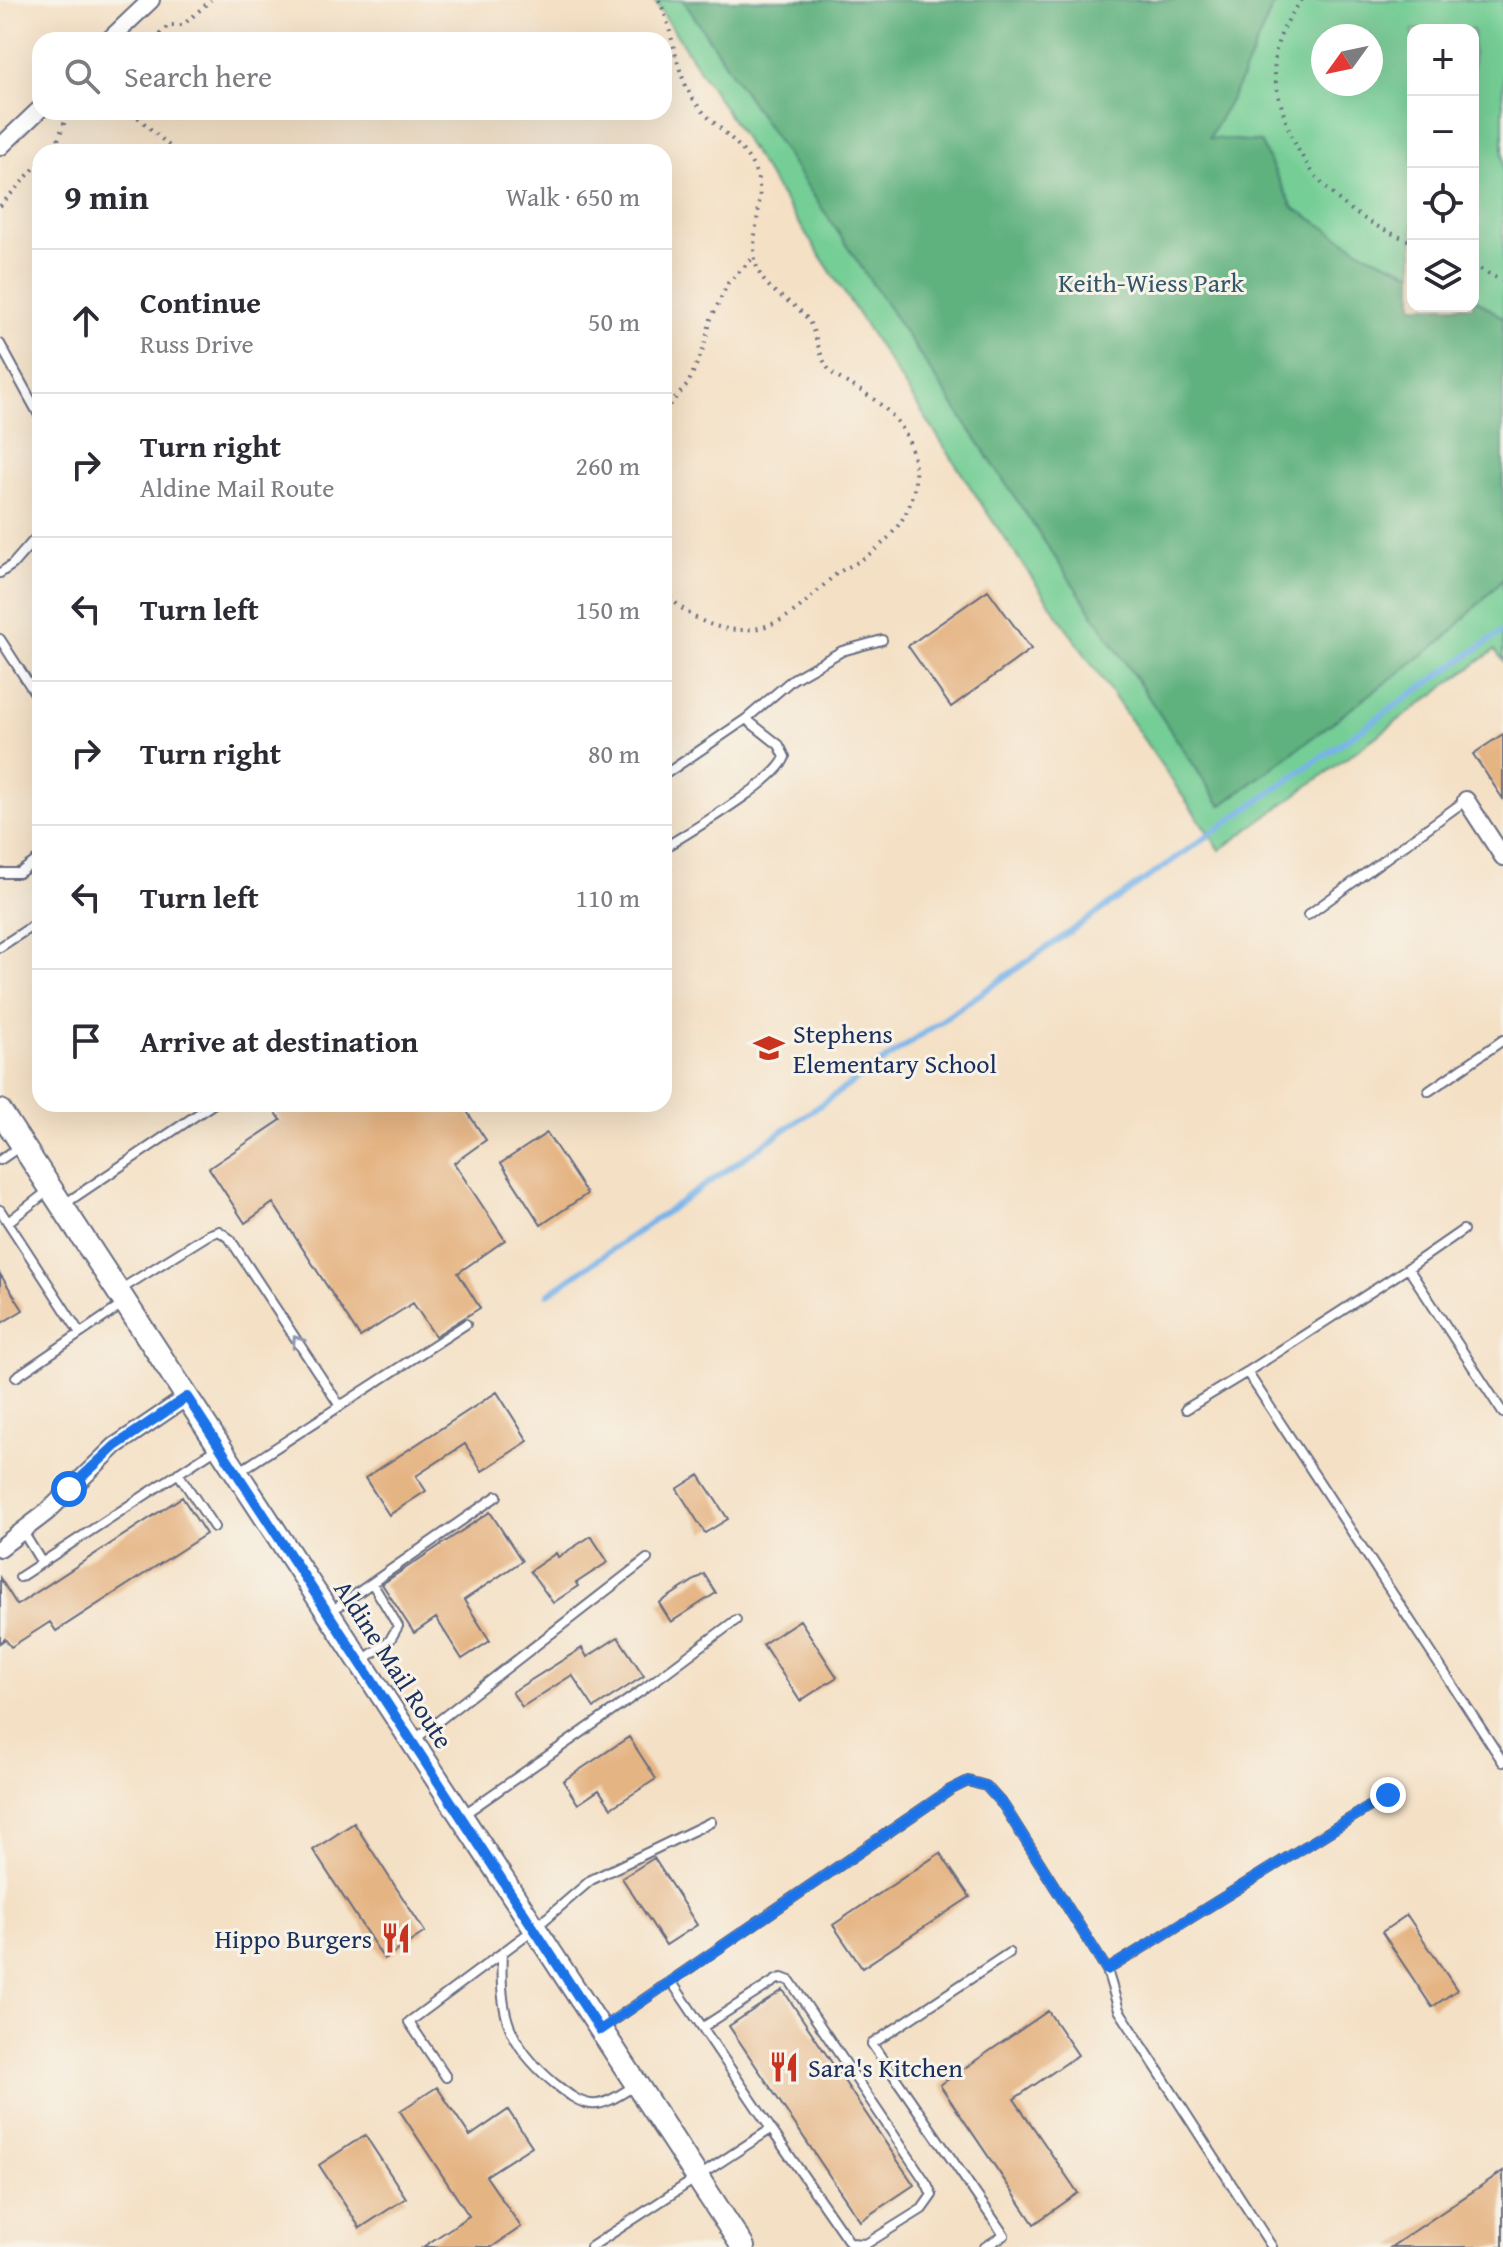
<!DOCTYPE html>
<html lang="en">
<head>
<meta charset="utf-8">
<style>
  :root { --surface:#fff; --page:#f7f7f7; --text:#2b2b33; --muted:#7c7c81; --line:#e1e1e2 }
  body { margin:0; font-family:"Gentium Book Plus",serif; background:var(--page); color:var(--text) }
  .controls { position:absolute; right:24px; top:24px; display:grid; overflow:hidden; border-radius:16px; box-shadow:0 8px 32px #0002 }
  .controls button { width:72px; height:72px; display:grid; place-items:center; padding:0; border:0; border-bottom:2px solid var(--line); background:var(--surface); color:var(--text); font:40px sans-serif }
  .compass { position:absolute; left:1311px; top:24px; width:72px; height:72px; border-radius:50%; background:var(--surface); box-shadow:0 8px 32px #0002; rotate:237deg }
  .stop { position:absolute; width:24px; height:24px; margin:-18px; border:6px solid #1a73e8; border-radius:50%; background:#fff }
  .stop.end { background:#1a73e8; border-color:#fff; box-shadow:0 2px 8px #0008 }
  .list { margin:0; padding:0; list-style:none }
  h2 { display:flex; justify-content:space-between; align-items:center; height:104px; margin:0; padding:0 32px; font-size:34px }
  h2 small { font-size:26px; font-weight:400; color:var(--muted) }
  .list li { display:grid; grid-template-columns:52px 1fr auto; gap:24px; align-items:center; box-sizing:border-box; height:144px; padding:0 32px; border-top:2px solid var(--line) }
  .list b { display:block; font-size:30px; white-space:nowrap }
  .list p { margin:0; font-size:26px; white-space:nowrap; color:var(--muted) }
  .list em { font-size:26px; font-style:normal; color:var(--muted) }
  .icon { flex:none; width:44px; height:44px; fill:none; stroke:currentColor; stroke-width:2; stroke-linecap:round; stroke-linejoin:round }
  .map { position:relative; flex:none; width:1503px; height:2247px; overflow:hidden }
  .search { position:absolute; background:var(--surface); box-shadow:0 8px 32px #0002; left:32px; top:32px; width:640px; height:88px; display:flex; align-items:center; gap:20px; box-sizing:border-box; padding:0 28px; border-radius:24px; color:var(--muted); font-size:30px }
  .panel { position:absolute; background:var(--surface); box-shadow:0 8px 32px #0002; left:32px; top:144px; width:640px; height:968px; border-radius:24px }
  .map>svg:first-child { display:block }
</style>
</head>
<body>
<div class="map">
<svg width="1503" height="2247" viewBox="0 0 1503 2247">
  <rect width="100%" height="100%" fill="#f7f3e8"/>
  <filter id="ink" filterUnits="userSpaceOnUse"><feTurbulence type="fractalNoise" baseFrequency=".0125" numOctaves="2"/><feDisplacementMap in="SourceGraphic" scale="16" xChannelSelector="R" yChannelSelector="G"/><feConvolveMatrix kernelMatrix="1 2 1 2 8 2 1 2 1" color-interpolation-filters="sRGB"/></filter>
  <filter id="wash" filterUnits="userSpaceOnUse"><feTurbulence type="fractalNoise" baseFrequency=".006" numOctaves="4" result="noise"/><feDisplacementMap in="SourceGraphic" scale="32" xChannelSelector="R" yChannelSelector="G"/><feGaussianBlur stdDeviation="1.8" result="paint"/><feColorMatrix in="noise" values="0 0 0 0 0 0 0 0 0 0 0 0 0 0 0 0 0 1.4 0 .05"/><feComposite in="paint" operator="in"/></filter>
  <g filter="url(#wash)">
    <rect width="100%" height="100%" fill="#f4e0c5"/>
    <path fill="#74ce95" stroke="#487e7a" stroke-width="2" fill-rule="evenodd" d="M 654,0 L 1503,0 L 1503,661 L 1495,650 L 1220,850 L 990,517 ZM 1413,30 L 1473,30 L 1473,306 L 1413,306 ZM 1323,36 L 1371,36 L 1371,84 L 1323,84 Z"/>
    <path fill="#5fb17e" stroke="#3d706e" stroke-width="2" d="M 683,0 L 1282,0 L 1272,8 L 1238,86 L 1209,138 L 1260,142 L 1293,207 L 1365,253 L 1413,273 L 1413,306 L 1473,306 L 1473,297 L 1503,318 L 1503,579 L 1444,639 L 1221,806 Z"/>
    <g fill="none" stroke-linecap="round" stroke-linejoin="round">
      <path stroke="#78b3e9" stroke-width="6" d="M 548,1294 L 1503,631"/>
    </g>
    <g id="blocks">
      <path fill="#e5b483" d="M 988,590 L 1031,649 L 951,707 L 908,646 Z
        M 1503,734 L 1503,799 L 1473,754 Z
        M 270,1104 L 462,1104 L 486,1140 L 454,1163 L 505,1240 L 458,1273 L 480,1308 L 435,1336 L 413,1303 L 360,1337 L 273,1203 L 245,1223 L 209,1168 L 281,1120 Z
        M 547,1133 L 587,1194 L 541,1225 L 501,1163 Z
        M 0,1274 L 23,1310 L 0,1324 Z
        M 497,1392 L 528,1441 L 482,1471 L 465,1444 L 416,1476 L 426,1491 L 389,1515 L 365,1478 Z
        M 699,1475 L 728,1519 L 705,1533 L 677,1489 Z
        M 182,1497 L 206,1534 L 56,1631 L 50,1622 L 11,1647 L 5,1639 L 0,1643 L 0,1578 L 17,1605 Z
        M 490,1512 L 522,1561 L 464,1600 L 490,1641 L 462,1659 L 436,1618 L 414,1633 L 382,1584 Z
        M 591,1536 L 608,1562 L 576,1583 L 578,1586 L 553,1603 L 530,1571 L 556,1553 L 558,1557 Z
        M 704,1574 L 716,1593 L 671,1622 L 659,1603 Z
        M 800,1620 L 837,1677 L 800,1701 L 763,1644 Z
        M 618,1637 L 644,1676 L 594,1708 L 572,1675 L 522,1707 L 512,1692 L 582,1648 L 587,1657 Z
        M 629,1737 L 656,1779 L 611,1808 L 599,1790 L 578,1804 L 563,1781 Z
        M 354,1823 L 425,1932 L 384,1959 L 313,1850 Z
        M 940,1853 L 970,1897 L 862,1968 L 833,1925 Z
        M 654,1858 L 697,1925 L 666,1945 L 622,1878 Z
        M 1407,1915 L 1457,1990 L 1432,2007 L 1382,1932 Z
        M 783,1990 L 914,2185 L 860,2221 L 729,2026 Z
        M 1048,2011 L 1078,2055 L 1014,2099 L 1078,2193 L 1034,2224 L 940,2085 Z
        M 437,2087 L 470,2136 L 508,2110 L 532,2146 L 486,2176 L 521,2227 L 492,2247 L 423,2247 L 469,2216 L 400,2111 Z
        M 365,2135 L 406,2198 L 360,2228 L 319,2165 Z
        M 1503,2171 L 1503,2247 L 1391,2247 Z"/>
    </g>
  </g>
  <g filter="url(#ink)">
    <use href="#blocks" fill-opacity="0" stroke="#676d82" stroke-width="2"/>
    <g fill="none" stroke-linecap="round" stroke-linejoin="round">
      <g stroke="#676d82" stroke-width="12">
        <path id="lane" d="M 0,344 L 40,417
          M 0,573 L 12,565 L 40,533
          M 0,639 L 40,701
          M 746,719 L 793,679 L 842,651 L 882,640
          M 664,775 L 746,719 L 779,745 L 785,757 C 776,782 690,831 664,848
          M 0,873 L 19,873 L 40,858
          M 1308,915 L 1466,800
          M 0,947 L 40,921
          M 1429,1091 L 1503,1040
          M 0,1160 L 22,1145
          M 63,1205 L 213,1104
          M 0,1210 L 80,1333
          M 8,1222 L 48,1191
          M 1408,1268 L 1463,1230
          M 118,1291 L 208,1235 L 219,1231 L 230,1239 L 340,1406
          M 16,1377 L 125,1303
          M 1186,1409 L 1247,1372
          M 1503,1413 L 1408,1268 L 1247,1372 L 1503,1762
          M 178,1473 L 214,1527
          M 237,1473 L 466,1324
          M 23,1532 L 42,1563
          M 20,1577 L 217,1448
          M 330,1612 L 497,1496
          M 361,1662 L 390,1640 L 398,1626 L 372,1583
          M 414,1740 L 647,1559
          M 463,1815 L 641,1691 L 736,1620
          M 502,1953 C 499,2012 507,2044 554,2083 C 564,2091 578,2103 591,2104 C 606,2106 623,2092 636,2085
          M 1107,1970 L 1388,1795
          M 671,1981 L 950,1790 L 968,1781 L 986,1786 L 1004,1806 L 1107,1970 L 1119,2010 L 1272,2247
          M 703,2027 L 776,1980 L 782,1978 L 790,1981 L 927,2184 L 932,2195 L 922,2209 L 866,2244 L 850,2243 L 771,2129
          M 446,2077 L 409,2022 L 534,1929 L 591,1880 L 711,1822
          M 591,2247 L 771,2129 L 671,1981 L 604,2027
          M 985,2247 L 1004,2235 L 872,2044 L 1009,1953"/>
      </g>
      <g stroke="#676d82" stroke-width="20">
        <path id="street" d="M 109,40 L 151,0
          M 0,147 L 40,109
          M 1466,800 L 1503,857
          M 0,1548 L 47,1512 L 115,1446 L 187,1397"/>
      </g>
      <g stroke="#676d82" stroke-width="26">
        <path id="secondary" d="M 0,1111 L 743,2247"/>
      </g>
      <path stroke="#676d82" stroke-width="4" stroke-dasharray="2 6" stroke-linecap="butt" d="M 659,0 C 673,29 674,64 689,92 C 706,125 745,139 757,176 C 767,209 743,246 761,276 C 772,295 793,301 806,317 C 818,333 817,356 831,372 C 837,378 844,381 851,385 C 880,401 906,422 913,455 C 923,499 899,534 864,558 C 856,564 846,567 838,573 C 822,585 809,601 792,613 C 749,644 695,630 664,590
        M 1302,0 C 1291,14 1280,32 1276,50 C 1272,70 1277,92 1283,111 C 1301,177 1349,219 1413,242
        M 154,40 L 169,25 L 183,25 L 211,0
        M 132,112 L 176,152
        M 48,152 L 58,140 L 68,112
        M 0,206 L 40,162
        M 1473,266 L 1503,281
        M 664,411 L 688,384 L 703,350 L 711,319 L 728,283 L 753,258"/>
      <use href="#lane" stroke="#fff" stroke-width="8"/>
      <use href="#street" stroke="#fff" stroke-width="16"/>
      <use href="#secondary" stroke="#fff" stroke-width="22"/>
    </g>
    <defs><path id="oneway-chevron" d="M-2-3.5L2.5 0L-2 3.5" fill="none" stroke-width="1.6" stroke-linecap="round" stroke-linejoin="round" transform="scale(2)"/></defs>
    <use stroke="#8d97ae" href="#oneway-chevron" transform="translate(297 1341) rotate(-123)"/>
  </g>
  <g fill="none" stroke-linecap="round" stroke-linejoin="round" filter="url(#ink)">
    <path stroke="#1a73e8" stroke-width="10" d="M 69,1489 L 115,1446 L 187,1397 L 600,2030 L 950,1790 L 968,1781 L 986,1786 L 1004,1806 L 1107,1970 L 1388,1795"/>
  </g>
  <defs>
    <g id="school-bare" transform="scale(2.4)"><path d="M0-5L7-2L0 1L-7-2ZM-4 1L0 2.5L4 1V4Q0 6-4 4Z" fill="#c8321e" stroke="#f7f3e8" stroke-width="2.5" paint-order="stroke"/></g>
    <g id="restaurant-bare" transform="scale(2.4)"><path d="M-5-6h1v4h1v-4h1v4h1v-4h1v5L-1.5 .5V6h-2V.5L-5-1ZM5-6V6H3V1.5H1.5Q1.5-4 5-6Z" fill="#c8321e" stroke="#f7f3e8" stroke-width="2.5" paint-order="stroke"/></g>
  </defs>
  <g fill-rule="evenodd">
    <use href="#school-bare" x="769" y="1048"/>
    <use href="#restaurant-bare" x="396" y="1938"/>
    <use href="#restaurant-bare" x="784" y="2067"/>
  </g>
  <g text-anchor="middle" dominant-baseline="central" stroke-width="6" stroke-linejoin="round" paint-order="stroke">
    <g font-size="26" fill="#31576c" stroke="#f7f3e8">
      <text x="1151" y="282">Keith-Wiess Park</text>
    </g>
    <g font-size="26" fill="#1b2f5e" stroke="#f7f3e8" text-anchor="start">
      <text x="793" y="1033">Stephens<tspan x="793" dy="30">Elementary School</tspan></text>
      <text x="372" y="1938" text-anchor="end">Hippo Burgers</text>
      <text x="808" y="2067">Sara's Kitchen</text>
    </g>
    <g font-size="26" fill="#1b2f5e" stroke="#f7f3e8">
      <text transform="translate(394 1664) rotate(57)">Aldine Mail Route</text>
    </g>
  </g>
</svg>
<div class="controls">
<button>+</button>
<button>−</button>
<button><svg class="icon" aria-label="locate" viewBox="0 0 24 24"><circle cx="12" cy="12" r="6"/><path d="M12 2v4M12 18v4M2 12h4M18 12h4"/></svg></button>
<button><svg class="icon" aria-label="layers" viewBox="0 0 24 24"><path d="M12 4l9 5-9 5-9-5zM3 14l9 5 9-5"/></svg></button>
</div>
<svg class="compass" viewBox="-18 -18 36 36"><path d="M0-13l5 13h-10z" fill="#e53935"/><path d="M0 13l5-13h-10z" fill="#7c7c81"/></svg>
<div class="stop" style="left:69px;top:1489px"></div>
<div class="stop end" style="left:1388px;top:1795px"></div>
<div class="search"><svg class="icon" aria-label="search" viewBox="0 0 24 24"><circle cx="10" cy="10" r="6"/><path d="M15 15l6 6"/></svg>Search here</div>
<section class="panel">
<h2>9 min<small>Walk · 650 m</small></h2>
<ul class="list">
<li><svg class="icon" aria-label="ahead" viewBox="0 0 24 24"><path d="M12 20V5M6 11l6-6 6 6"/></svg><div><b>Continue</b><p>Russ Drive</p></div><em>50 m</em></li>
<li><svg class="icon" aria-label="right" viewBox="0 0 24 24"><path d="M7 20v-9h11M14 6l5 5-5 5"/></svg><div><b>Turn right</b><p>Aldine Mail Route</p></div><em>260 m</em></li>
<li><svg class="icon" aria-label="left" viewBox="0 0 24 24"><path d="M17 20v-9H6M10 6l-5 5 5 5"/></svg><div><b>Turn left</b></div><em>150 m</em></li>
<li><svg class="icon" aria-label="right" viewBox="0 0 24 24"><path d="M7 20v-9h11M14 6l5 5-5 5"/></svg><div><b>Turn right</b></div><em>80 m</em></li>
<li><svg class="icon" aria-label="left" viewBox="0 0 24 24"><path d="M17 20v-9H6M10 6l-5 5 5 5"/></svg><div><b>Turn left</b></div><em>110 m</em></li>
<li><svg class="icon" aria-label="arrive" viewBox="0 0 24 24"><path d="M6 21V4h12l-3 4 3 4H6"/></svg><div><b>Arrive at destination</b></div></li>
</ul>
</section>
</div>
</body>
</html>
